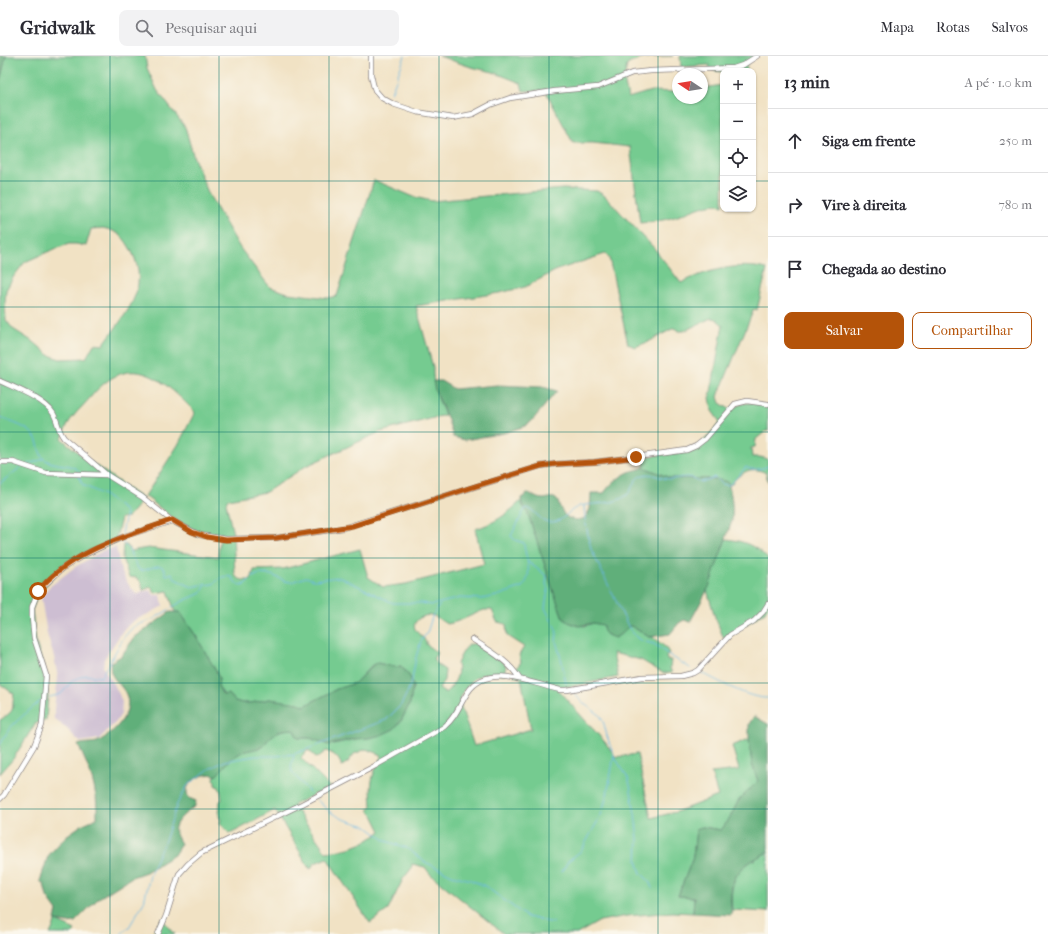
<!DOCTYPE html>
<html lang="pt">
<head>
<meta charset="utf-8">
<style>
  :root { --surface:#fff; --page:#f2f2f3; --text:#2b2b33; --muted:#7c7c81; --line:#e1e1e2; --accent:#b45309 }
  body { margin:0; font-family:"IM FELL French Canon",serif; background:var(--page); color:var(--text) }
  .controls { position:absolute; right:12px; top:12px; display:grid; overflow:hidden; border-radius:8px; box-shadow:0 1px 3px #0004 }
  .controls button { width:36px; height:36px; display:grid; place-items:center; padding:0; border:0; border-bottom:1px solid var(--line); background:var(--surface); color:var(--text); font:20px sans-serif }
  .compass { position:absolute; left:672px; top:12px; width:36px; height:36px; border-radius:50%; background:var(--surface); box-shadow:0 1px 3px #0004; rotate:282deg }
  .stop { position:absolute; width:12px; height:12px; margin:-9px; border:3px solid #b45309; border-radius:50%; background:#fff }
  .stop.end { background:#b45309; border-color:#fff; box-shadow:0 1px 4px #0008 }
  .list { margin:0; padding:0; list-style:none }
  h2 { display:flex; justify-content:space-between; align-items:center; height:52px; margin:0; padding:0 16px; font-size:17px }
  h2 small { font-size:13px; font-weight:400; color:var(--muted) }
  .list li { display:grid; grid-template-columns:26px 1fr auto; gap:12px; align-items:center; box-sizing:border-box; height:64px; padding:0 16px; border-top:1px solid var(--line) }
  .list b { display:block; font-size:15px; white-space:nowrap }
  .list em { font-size:13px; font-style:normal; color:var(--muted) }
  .actions { display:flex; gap:8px; padding:12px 16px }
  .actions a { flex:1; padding:9px 0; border:1px solid var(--accent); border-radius:8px; text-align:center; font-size:14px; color:var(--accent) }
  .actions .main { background:var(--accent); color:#fff }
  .icon { flex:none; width:22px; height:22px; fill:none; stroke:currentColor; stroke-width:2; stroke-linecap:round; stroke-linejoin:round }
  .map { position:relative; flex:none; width:768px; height:878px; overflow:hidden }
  header { display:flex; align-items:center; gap:24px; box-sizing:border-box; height:56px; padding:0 20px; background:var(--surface); border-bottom:1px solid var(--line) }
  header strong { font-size:19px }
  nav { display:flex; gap:22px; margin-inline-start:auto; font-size:14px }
  .search { width:280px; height:36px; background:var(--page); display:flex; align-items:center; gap:10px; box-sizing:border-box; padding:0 14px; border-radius:8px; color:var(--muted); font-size:15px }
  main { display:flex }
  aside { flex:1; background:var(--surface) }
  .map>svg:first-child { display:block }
</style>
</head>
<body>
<header>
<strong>Gridwalk</strong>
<div class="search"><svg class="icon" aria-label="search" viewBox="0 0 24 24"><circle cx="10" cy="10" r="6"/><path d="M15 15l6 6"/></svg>Pesquisar aqui</div>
<nav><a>Mapa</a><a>Rotas</a><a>Salvos</a></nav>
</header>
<main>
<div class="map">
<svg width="768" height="878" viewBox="0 0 768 878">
  <rect width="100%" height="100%" fill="#fbf7ec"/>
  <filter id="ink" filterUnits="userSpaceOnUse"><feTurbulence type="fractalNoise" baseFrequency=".025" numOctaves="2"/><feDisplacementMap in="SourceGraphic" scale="8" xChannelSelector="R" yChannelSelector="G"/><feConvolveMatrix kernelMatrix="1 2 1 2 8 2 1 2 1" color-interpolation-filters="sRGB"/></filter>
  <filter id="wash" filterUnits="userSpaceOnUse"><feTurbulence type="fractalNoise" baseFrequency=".012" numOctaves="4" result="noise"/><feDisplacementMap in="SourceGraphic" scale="16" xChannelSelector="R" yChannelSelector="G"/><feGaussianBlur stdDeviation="0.9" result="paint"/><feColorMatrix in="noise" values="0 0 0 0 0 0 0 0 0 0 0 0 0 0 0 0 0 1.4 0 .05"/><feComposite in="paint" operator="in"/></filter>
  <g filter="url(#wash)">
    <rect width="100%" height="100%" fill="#f1e2c4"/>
    <path fill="#cdbed2" d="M 116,491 L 121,515 L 130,531 L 137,538 L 149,534 L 151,535 L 154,539 L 161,539 L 163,550 L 148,558 L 133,565 L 124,573 L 104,603 L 103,611 L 119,638 L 122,646 L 121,658 L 116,666 L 99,683 L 80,686 L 66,672 L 54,663 L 54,652 L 58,622 L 54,601 L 47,578 L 41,542 L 48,532 L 75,511 L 104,494 Z"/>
    <path fill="#75cb90" stroke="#4c7666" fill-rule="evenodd" d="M 6,0 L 145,0 L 147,12 L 157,34 L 185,71 L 194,102 L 209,139 L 240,192 L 265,225 L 270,231 L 288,237 L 327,242 L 337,240 L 374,124 L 414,141 L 432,145 L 563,133 L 597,135 L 605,140 L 654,192 L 681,227 C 707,214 738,206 767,213 L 757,254 L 754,253 L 720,335 L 718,341 L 720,347 L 731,354 C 743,344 754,346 768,350 L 768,375 L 766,375 L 756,383 L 755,391 L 751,392 L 752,401 L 760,401 L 768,403 L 768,426 L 766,417 C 749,408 739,419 729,430 L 716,423 L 670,422 L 644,411 L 645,401 L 687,395 L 702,387 L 720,366 L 712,355 L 710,341 L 723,269 L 716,263 L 711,262 L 684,275 L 679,275 L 674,272 L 650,285 L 635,291 L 628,288 L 609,202 L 605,198 L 557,214 L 525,231 L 499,237 L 416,250 L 433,311 C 432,329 438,343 445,359 L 380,376 L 306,410 L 266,436 L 228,443 L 226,447 L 233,478 L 235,519 C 240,525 244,524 251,524 L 254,514 L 283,513 L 360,493 L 368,521 L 383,531 L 406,528 L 484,508 L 475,473 C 495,467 506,459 521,445 L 524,452 L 527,455 L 552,531 L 563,562 L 575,569 L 585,570 L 593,567 L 603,569 L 603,572 L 607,579 L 615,581 L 621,578 L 629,570 L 631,570 L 649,581 L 653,581 C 658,587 664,587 669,597 L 666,601 L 667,604 L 671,604 L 670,612 L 672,617 L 663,617 L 641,604 L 613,597 L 618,621 L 557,633 L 604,685 L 616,701 L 637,698 L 651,762 L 676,756 L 718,740 L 711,717 L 739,714 L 732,690 L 749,683 L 752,708 L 758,725 L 739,744 L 728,765 L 721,774 L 703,771 L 696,773 L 694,793 L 692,804 L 678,840 L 694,841 L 693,857 L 673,856 L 627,860 L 600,865 L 577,878 L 504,878 L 430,818 L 425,811 L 412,808 L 411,813 L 403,823 L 388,854 L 370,867 L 327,802 L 315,807 L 310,813 L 275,754 L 232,777 L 229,777 L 220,767 L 221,764 L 219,760 L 220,745 L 222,744 L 221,736 L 219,731 L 216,730 L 214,722 C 221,712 230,702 241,696 C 248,693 256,693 263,691 C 267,684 274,676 283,674 C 287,673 290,674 293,673 L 298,682 L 310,682 L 329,689 L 360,682 L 401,665 L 410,647 L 413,630 L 410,621 L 401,610 L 395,611 L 377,607 L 372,609 L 355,627 L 337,633 L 304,650 L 289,646 L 269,643 L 251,647 L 242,647 L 235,645 L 229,638 L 224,639 L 218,630 L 219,622 L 196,580 L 180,556 L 175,556 L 168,535 L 155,537 L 151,531 L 143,534 L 141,526 L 137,522 L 129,521 L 122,502 L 123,489 L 127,489 L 130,495 L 148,492 L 218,501 L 220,481 C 213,479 204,479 198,476 C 178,468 162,453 145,440 L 178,389 L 195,356 C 159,319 129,294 89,343 C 82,351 69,363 66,372 C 64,375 63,380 62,383 L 81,399 L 143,443 L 128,461 L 121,462 L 115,486 L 104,488 L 88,495 L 57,516 L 38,538 L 32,554 L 36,587 L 47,621 L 48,641 L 46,663 L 46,665 L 44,664 L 35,668 L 13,703 L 0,718 L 0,664 C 17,653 11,655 14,638 L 0,628 L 0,25 ZM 103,172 C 120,176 124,181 132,196 C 151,234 124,259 103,289 L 94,288 L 86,302 L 60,303 L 49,299 L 35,287 L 13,273 L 6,264 L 5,247 L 6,234 L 14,220 L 25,206 L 52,194 L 69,188 L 76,188 L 86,190 L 91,173 ZM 484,554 L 492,554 L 497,566 L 506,568 L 507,580 L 524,591 L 519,599 L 521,606 L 518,610 L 514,620 L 521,622 L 531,673 L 474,690 L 459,645 C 470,622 478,615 504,618 L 506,609 C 497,602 480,583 469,589 C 464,592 459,603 457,608 C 460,620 454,629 445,637 L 439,633 L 444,624 L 445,614 L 439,610 L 433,603 L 437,597 L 426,588 L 426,585 C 423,581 417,577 415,573 C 411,563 428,556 436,561 C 440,563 442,566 447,568 C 460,566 471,559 484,554 ZM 366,693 L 380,698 L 381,701 C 371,721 370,727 372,750 L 368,754 L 373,759 L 381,775 C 365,789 346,794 326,796 L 293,749 L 330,731 L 301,702 L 308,694 L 317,702 L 326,695 C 335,698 338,701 342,710 L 348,706 L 354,698 Z
      M 439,0 L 673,0 C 657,1 641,0 627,9 L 624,23 L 628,42 L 651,35 L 678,36 L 678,42 L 702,42 L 702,32 L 723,29 L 723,149 C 707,145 687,158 671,162 C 661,165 650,166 640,167 L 630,91 L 593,87 L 573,87 L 545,34 L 523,35 L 521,27 L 493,16 L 471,11 Z
      M 680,0 L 754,0 L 746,9 L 748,15 C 735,15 719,19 709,12 L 710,9 L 681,11 Z
      M 726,483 C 744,485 755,489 768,503 L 768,550 L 765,556 L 724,583 L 715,561 L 707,534 Z
      M 768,796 L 768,856 L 732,854 C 729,820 738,811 768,796 Z
      M 162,863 L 175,878 L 152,878 Z
      M 56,865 L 75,874 L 72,878 L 50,878 Z"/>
    <path fill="#60af7a" stroke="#41685a" d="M 0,0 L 6,0 L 0,25 Z
      M 433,325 L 441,325 L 454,333 L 497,329 L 543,331 L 557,335 L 531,366 L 525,370 L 504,377 L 465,384 L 453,381 L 448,364 L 435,334 Z
      M 644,411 L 670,422 L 716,423 L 728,426 C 732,440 733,451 732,465 L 709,531 L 690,566 L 684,564 L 679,567 L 670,578 L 649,581 L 631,570 L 629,570 L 621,578 L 615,582 C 608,580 602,577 603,569 L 593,567 L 579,570 L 568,566 L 563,562 L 552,531 L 527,455 C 523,452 521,447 521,442 L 529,437 C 534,440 537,443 543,443 C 547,443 552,440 556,443 C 558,444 559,449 560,451 C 565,463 573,466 585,462 L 590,453 L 591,437 L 604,437 C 609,429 620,420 629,416 C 634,414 639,414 644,411 Z
      M 170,556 L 180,556 L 196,580 L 215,613 L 219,622 L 218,630 L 223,639 L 229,638 L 235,645 L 242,647 L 251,647 L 269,643 L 299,647 L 304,650 L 337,633 L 355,627 L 373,609 L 377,607 L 395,611 L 401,610 L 410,621 L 413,630 L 410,647 L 401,665 L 394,673 L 381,679 L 369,682 L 353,683 L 329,689 L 310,682 L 298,682 L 293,673 C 290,674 287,673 283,674 C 274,676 267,684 263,691 L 242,696 L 231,703 L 216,720 C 208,714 179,726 189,742 L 196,745 L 195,750 C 189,755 172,766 175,776 C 176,779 179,784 181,788 L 174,799 L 146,816 L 132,821 L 99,842 L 75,866 L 67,867 L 56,865 L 55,864 L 57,855 L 47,841 L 44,828 L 40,825 L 48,800 L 66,780 L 83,768 L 97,762 C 98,733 90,714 78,689 C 85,686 94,688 99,685 C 113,677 132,659 127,641 C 123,627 107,623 111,606 L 121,600 L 135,581 Z
      M 754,660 L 768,668 L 768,796 C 748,806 732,815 731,839 C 730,846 732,852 731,859 L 693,857 L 694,841 L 678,840 L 692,804 L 694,793 L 696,773 L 702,771 L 721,774 L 728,765 L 739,744 L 758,725 L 752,708 L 749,683 L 749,668 Z"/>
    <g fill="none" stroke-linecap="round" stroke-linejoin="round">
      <path stroke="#6ab8e4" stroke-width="1" d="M 391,37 L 405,0
        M 0,362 C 11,366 29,371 35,381 C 40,388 38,401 47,405 C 57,410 72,407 79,415
        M 29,408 L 43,403
        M 79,420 L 81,426 L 83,429 L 104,439 L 124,454 L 126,458 L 122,478
        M 0,427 L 21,411
        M 584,450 L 585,464 L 591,493 L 629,572 L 637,582 L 642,585 L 654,588 L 669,599 L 690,612
        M 122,484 L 122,486 L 130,495 L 131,499 L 139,514 C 146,516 153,509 161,510 L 165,513 L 165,518 L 167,519 L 172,517 L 175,523 L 192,531 L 201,529 L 213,528 C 220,523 222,519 232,521 L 236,527 L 241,530 L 244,529 L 251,522 L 259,518 L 272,519 L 285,525 L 291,526 L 306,521 L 314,524 L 340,521 L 393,547 L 421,547 L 432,549 L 460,542 L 481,543 L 497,540 L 522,531 C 534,520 526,503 524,489 L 524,487 L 515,484 L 511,480 L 525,453 L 528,452 C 537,456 541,468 554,466 C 563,465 570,453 580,450 C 595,446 613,450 627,439 C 634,433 632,422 643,419 C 652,416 660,423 669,423 C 675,423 681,421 687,421 C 693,421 696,425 701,426 L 715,421 L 721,428 L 729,429 C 735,424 740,418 746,411 C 751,415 762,413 768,410
        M 528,506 L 547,520 L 546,528 L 548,533 L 545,552 L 556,573 L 557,578 L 556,585 L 562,606 L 566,628
        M 698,615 C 717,624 748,643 768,642
        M 571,635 L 587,650 L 600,659 L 604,668 L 607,680 L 614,700 L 628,722 L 630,729 L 635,758 L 638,782 L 637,805 L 641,817 L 649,825 L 652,832
        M 50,641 L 61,638 L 73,624 L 86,619 L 101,621 L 124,581 L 133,571 L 145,566 L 152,564 L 181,546 L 201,537 L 206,529
        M 0,689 C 3,684 6,678 10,672 C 12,669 37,647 41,645
        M 294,699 L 291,711 L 292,716 L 310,737
        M 316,743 L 330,756 L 343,763 L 366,770 L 386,785 L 407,792 L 425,806 L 452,819 L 471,824 L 485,830 L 527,861 L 553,867
        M 562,816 L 568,805 L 581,795 L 601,759 L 607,739 L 614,700
        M 121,878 L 129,871 L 144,846 L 150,819 L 157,801 L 166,782 L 177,748 L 188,729 L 209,713 L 225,705 L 255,700 L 276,700 L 294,698 L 386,664 L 401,649 L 407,637 L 412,624 L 416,601 L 421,585 L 427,577 L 433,558 L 440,549"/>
    </g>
  </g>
  <g filter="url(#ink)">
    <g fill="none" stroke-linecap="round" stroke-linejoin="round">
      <g stroke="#8a8280" stroke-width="6">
        <path id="street" d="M 371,0 L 371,19 L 373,28 L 375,34 L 382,42 L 393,48 L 417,56 L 453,62 L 473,58 L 490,49 L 510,42 L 555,35 L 598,31 L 632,17 L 651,15 L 734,12 L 743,9 L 757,0
          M 0,325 C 15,332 44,343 53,357 C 58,365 58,375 64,382 L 107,419 L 142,441 L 172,465 L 200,479 L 226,483 L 276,482 L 343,472 L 541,410 L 556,408 L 594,406 L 636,401 L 687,394 L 696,390 L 705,383 L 735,348 L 747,345 L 768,348
          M 0,406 L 13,406 L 46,417 L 107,419
          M 472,583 C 489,594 509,605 519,622
          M 0,743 L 4,739 L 34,690 L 42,669 L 46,619 L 34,582 L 32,562 L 32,551 L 38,535 L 63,512 L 84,499 L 125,480 L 172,465
          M 158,878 L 166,860 L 179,818 L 188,808 L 201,797 L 302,748 L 375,710 L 444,671 C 457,660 459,649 468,636 C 488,606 533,628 560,634 L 567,634 L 642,621 L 681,620 L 693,617 L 698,614 L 730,579 L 754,565 L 763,556 L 768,548"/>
      </g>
      <use href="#street" stroke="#fff" stroke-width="4.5"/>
    </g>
  </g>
  <g fill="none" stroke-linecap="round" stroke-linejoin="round" filter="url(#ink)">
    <path stroke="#b45309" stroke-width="5" d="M 38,535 C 70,495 126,480 172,464 L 192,476 L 207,481 L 226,484 L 276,482 L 352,470 L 476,430 L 541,410 L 556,408 L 594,406 L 636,401"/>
  </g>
  <path fill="none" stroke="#0f766e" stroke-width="1" stroke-opacity="0.55" d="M 110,0 L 110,878M 219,0 L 219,878M 329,0 L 329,878M 439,0 L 439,878M 549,0 L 549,878M 658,0 L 658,878M 0,125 L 723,125M 753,125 L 768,125M 0,251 L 768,251M 0,376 L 768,376M 0,502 L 768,502M 0,627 L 768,627M 0,753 L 768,753"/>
</svg>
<div class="controls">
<button>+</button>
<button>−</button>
<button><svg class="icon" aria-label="locate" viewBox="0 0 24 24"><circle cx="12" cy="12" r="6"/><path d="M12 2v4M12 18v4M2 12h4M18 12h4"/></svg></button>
<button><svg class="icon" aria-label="layers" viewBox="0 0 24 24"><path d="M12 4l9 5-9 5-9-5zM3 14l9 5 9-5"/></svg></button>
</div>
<svg class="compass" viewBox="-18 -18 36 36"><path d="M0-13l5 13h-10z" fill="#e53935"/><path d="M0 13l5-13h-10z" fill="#7c7c81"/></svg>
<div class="stop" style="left:38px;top:535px"></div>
<div class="stop end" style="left:636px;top:401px"></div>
</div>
<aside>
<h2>13 min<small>A pé · 1.0 km</small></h2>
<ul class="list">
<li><svg class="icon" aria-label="ahead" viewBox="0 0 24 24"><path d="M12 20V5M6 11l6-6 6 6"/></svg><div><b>Siga em frente</b></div><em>250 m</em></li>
<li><svg class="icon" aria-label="right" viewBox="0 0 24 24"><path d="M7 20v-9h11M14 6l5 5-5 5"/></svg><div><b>Vire à direita</b></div><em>780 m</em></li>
<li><svg class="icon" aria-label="arrive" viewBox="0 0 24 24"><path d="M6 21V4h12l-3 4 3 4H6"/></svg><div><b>Chegada ao destino</b></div></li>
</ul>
<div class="actions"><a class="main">Salvar</a><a>Compartilhar</a></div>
</aside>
</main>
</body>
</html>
